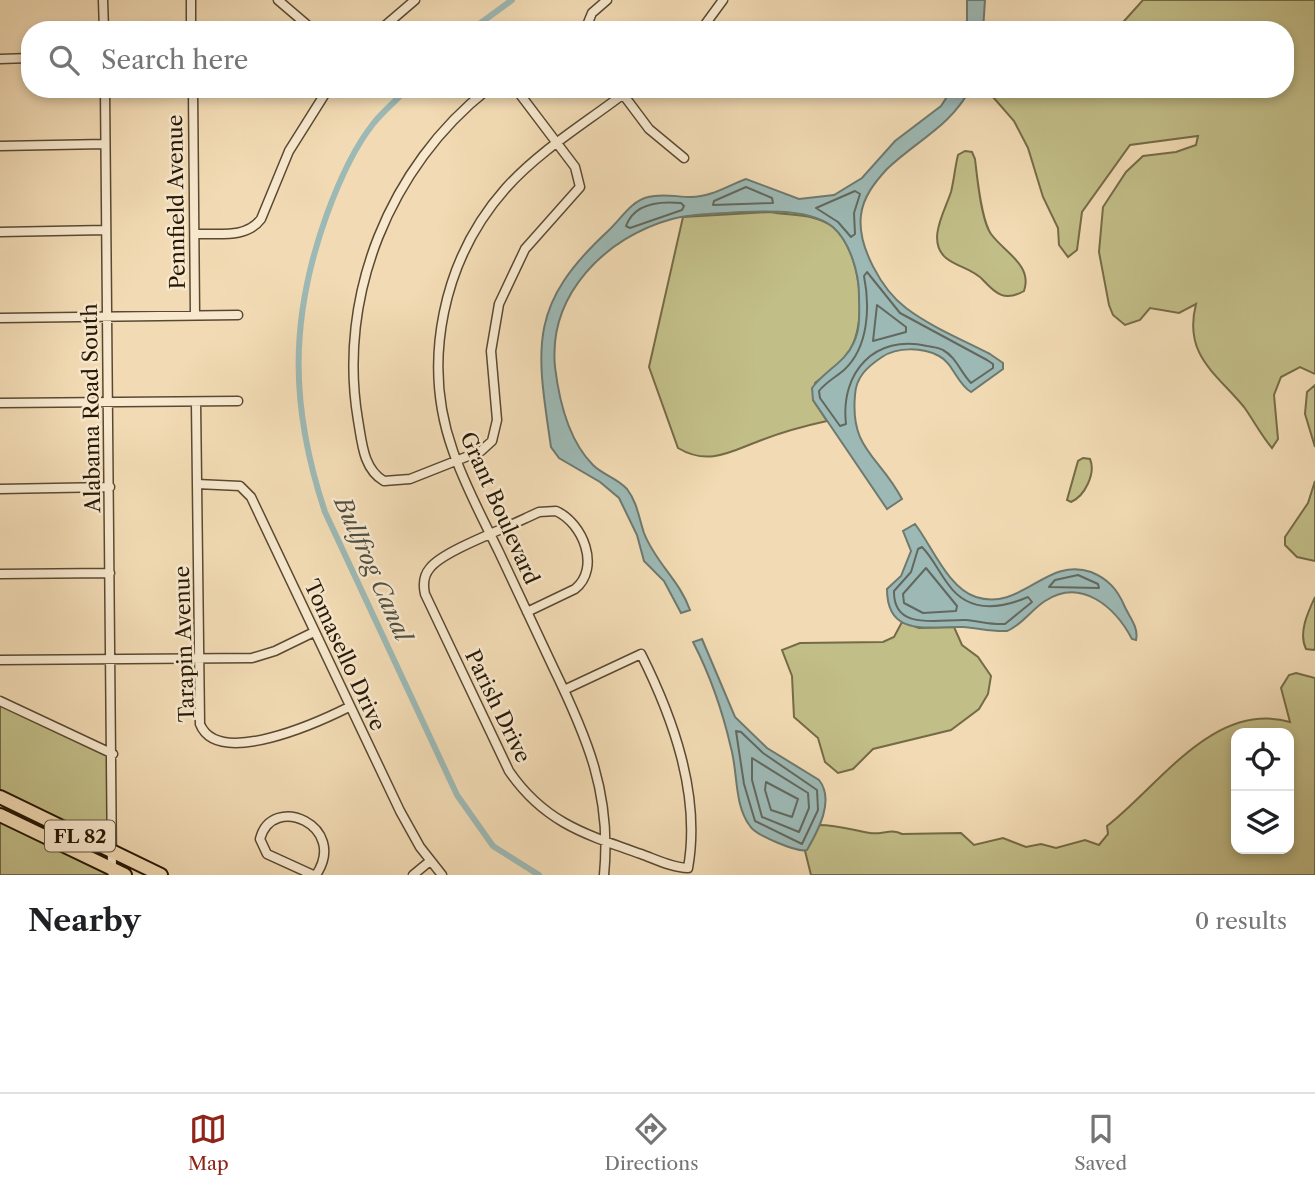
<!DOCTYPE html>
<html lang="en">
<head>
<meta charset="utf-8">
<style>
  :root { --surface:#fff; --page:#f2f2f2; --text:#202124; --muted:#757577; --line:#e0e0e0; --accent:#8f2418 }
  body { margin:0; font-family:"Libre Caslon Text",serif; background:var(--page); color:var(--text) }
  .controls { position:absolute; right:21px; bottom:21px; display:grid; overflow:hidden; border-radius:14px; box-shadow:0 4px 10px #0003 }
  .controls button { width:63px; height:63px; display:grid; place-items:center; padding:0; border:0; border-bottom:2px solid var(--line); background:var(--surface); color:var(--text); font:35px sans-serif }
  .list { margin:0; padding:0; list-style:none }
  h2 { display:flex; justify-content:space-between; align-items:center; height:91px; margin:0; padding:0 28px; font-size:30px }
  h2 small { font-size:23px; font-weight:400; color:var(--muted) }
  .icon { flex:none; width:38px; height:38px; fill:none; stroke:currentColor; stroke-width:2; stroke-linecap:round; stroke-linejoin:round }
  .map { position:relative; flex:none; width:1315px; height:875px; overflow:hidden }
  .search { position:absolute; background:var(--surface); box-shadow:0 4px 10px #0003; left:21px; right:21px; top:21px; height:77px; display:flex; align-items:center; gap:18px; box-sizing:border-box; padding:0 24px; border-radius:28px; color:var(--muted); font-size:26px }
  .sheet { height:217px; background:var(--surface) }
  nav { display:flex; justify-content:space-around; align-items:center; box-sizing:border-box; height:98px; border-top:2px solid var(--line); background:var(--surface); font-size:19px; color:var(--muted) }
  nav a { display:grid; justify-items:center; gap:4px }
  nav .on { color:var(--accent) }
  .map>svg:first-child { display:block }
</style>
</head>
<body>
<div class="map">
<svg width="1315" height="875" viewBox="0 0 1315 875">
  <rect width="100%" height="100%" fill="#f2dbb4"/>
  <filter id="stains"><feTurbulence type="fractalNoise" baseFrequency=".00286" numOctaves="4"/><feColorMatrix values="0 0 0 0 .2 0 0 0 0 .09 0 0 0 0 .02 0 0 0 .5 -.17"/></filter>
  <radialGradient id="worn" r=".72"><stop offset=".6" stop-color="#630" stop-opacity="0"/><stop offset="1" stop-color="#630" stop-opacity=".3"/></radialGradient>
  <path fill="#c2be88" stroke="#746b47" stroke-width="2" fill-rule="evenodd" d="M 1143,0 L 1315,0 L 1315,374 L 1300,367 L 1281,377 L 1274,395 L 1278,439 L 1272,448 C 1261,435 1254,421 1244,407 C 1216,373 1183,355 1196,304 L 1179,313 L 1150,308 L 1140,320 L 1125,325 L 1113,315 L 1109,305 L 1099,252 L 1103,207 L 1126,172 L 1143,156 L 1176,152 L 1196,145 L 1198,136 L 1130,145 L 1082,212 L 1077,250 L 1068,257 L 1059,245 L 1058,228 L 1043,197 L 1028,148 L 1014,121 L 986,89 L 1285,89 L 1285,30 L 1116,30 Z
    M 965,151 L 972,152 L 975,159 C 977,176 981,220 991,234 C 1004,252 1033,265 1024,291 C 1005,302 996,294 983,280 C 973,269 957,267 946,258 C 926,241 945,211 951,192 C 954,180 955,167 958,155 Z
    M 770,212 C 791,216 815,213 833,227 C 861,250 868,320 850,350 C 842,364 828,373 815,383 L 813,400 L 827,421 C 804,426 782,432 759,441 C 730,452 708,466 678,448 L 649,367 L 683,217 Z
    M 1315,385 L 1315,447 L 1305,414 L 1307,392 Z
    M 1083,458 L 1090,459 C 1096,473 1085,496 1071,502 L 1067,500 L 1078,461 Z
    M 1315,481 L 1315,561 L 1297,557 L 1285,545 L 1285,537 L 1308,503 Z
    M 1315,597 L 1315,648 L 1314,650 L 1306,649 C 1298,633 1308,612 1315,597 Z
    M 902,622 L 919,628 L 954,627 L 962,645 L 978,657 L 991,676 L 988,694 L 979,709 L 951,730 L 873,749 L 853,769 L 838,773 L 825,762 L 818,738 L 794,717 L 792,676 L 782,650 L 800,643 L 883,642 L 894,637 Z
    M 1296,673 L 1315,678 L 1315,875 L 811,875 L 805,851 L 819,825 C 838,825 852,830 870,833 C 882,835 891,828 902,834 L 961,833 L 974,845 L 1003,838 L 1026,847 L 1041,844 L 1056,848 L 1085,840 L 1099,845 L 1108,834 L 1107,826 C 1158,787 1214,700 1290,722 L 1281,688 L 1289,675 ZM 1236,733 L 1289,733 L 1289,849 L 1236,849 Z
    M 0,701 L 110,749 L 109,846 L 0,793 Z
    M 0,819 L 117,875 L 0,875 Z"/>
  <path fill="#9db9b5" stroke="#6e796f" stroke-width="2" d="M 967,0 L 985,0 L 983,30 L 967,30 Z
    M 952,89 L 970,89 C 951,126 916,141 887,169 C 875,182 863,197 861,215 C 857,246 882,290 906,308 C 931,327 963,340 990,354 L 1003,363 L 1003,369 L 971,392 C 957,384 953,363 939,356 C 922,347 897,347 882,357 C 867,367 856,377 855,395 C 850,450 879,455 902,499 L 887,509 L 813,400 L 812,388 C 825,370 845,363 854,342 C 861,327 859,311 859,295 C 859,273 850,242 833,227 C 811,209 768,211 741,212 C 718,214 694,213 672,219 C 606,237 548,294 555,367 C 559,400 569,441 593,465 C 603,475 617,478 627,489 C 637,502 639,518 644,533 C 655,562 680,581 690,610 L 681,613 L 664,581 L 644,561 L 637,535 L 619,498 L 600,482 L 559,458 L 551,447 C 536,346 528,305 608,231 C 621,219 631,201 648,197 C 662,193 677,197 691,197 C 711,197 727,186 746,179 L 799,199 L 834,195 L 862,178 L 895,141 L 941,106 Z
    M 915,524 C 932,546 948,588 976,597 C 1021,612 1047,556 1091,572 C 1108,579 1117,589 1124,605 C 1129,617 1139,627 1136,640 L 1132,639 C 1115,607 1081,577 1045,601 C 1031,610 1022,625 1007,631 C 992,632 978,628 963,627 C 929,626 887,638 887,589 L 901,576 L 911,551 L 903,531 Z
    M 702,639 L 735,717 L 767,748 L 819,780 C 835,800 818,831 807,850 C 798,853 755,835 750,826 C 734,805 738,773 731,748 C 723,713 710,675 693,642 Z"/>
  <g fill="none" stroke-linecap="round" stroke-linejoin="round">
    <path stroke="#62685e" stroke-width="2" d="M 746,187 L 772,198 L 773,203 L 713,205 L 714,201 Z
      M 855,191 L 860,194 L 854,213 L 855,234 L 851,237 L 838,222 L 816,208 Z
      M 681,203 L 684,206 L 682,210 L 630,228 L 626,226 C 634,203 660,201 681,203 Z
      M 867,272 L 900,313 L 987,360 L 993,364 L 993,368 L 971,383 C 961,373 956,357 943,350 C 938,347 932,347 927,346 C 875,334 840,372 846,424 L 840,426 L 820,398 L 819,391 C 826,382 836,377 844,370 C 869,347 870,306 864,276 Z
      M 877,305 L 906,327 L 906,332 L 873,341 Z
      M 922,547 C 932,557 939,572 948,584 C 968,613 1000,609 1028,597 L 1032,602 L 1005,624 C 991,625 979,621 966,620 C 940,619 893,632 894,591 L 911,572 L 918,549 Z
      M 926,568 L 957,606 L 956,611 L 923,613 L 904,603 L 903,594 Z
      M 1078,575 L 1098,584 L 1099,588 L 1049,587 L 1055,580 Z
      M 736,731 L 741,732 L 763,753 L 817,790 L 818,810 L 802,844 L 755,821 L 744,784 Z
      M 752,758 L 808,793 L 809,808 L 799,832 L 762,817 L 752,780 Z
      M 766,782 L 798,799 L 792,817 L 771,810 L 765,790 Z"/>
    <path stroke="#9db9b5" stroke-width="6" d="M 471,30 L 512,0
      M 407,89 C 396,101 383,111 373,124 C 353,149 338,184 327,214 C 289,319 290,407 325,512 L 457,795 L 493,846 L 539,875"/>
    <g stroke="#5a4932" stroke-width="11">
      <path id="minor" d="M 103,0 L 104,30
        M 191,0 L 191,30
        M 278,0 L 313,30
        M 380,30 L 415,0
        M 585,30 L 592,13 L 607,0
        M 701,30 L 723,0
        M 0,59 L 30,58
        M 105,89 L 112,872
        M 193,89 L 195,315
        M 488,89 C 390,166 337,296 358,420 C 362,442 363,469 384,481 L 410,479 L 481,451 L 492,441 L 497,420 L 491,351 L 499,304 L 525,249 L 580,187 L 575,167 L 516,89
        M 619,89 L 649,129 L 684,158
        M 0,146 L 105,144
        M 0,232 L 106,230
        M 195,234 C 218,233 246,239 261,219 L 289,151 L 328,89
        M 0,318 L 238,315
        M 196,402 L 200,724 C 218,769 321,721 349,707
        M 0,403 L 238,401
        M 197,484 L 240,486 L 251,497 L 400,811 L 420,847 L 442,875
        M 0,489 L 110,487
        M 0,574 L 110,573
        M 527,612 L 575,589 C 601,568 583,523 556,511 L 539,512 L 526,518 C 504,529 443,551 430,568 C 423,576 423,585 425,594 L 509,771 C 544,822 584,834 641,854 C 655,859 673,868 688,868 C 701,795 673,718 641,654 L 564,690
        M 0,660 L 252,658 L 275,651 L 314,632
        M 0,701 L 113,754
        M 313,875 L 267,854 L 260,839 C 272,792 349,826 316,875
        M 413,875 L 430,861
        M 604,875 C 612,795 587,737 553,667 C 535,629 517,591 499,552 C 483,519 465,486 453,451 C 421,362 443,259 506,188 C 541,149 589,121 630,89"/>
    </g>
    <g stroke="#271806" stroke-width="16">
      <path id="highway" d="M 0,797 L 161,875
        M 0,815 L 125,875"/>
    </g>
    <use href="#minor" stroke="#f7e8ce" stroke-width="8"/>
    <use href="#highway" stroke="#f2dbb4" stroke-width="12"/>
  </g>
  <g text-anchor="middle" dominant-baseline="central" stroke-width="5" stroke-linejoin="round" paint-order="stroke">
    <rect fill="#f7e8ce" stroke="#655642" stroke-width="2" x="45" y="820.5" width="70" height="31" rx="5"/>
    <g font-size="19" font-weight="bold" fill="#271806">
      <text x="80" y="836">FL 82</text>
    </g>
    <g font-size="21" fill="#271806" stroke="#f7e8ce">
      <text transform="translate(176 202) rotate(-91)">Pennfield Avenue</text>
      <text transform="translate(91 408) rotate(-91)">Alabama Road South</text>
      <text transform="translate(500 508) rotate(66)">Grant Boulevard</text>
      <text transform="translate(184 644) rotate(-92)">Tarapin Avenue</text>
      <text transform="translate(345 655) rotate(65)">Tomasello Drive</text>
      <text transform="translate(498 706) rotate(64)">Parish Drive</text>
    </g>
    <g font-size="23" font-style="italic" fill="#505043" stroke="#f7e8ce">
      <text transform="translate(373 569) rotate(66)">Bullfrog Canal</text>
    </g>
  </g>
  <rect width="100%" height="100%" filter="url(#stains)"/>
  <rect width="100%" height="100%" fill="url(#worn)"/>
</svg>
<div class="controls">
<button><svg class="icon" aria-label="locate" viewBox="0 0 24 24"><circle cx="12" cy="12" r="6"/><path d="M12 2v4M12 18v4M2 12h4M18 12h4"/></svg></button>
<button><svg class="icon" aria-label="layers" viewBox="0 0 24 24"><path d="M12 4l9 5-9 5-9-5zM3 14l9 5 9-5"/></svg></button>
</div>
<div class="search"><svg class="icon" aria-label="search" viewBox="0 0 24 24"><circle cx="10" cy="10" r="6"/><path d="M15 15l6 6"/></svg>Search here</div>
</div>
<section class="sheet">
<h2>Nearby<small>0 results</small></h2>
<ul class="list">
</ul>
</section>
<nav>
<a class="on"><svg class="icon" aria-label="map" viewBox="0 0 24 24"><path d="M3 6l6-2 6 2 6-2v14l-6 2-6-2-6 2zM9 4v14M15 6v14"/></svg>Map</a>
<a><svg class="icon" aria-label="directions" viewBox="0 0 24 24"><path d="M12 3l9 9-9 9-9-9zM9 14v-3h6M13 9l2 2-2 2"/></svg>Directions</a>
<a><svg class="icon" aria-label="saved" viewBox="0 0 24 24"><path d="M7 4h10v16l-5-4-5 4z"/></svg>Saved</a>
</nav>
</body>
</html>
